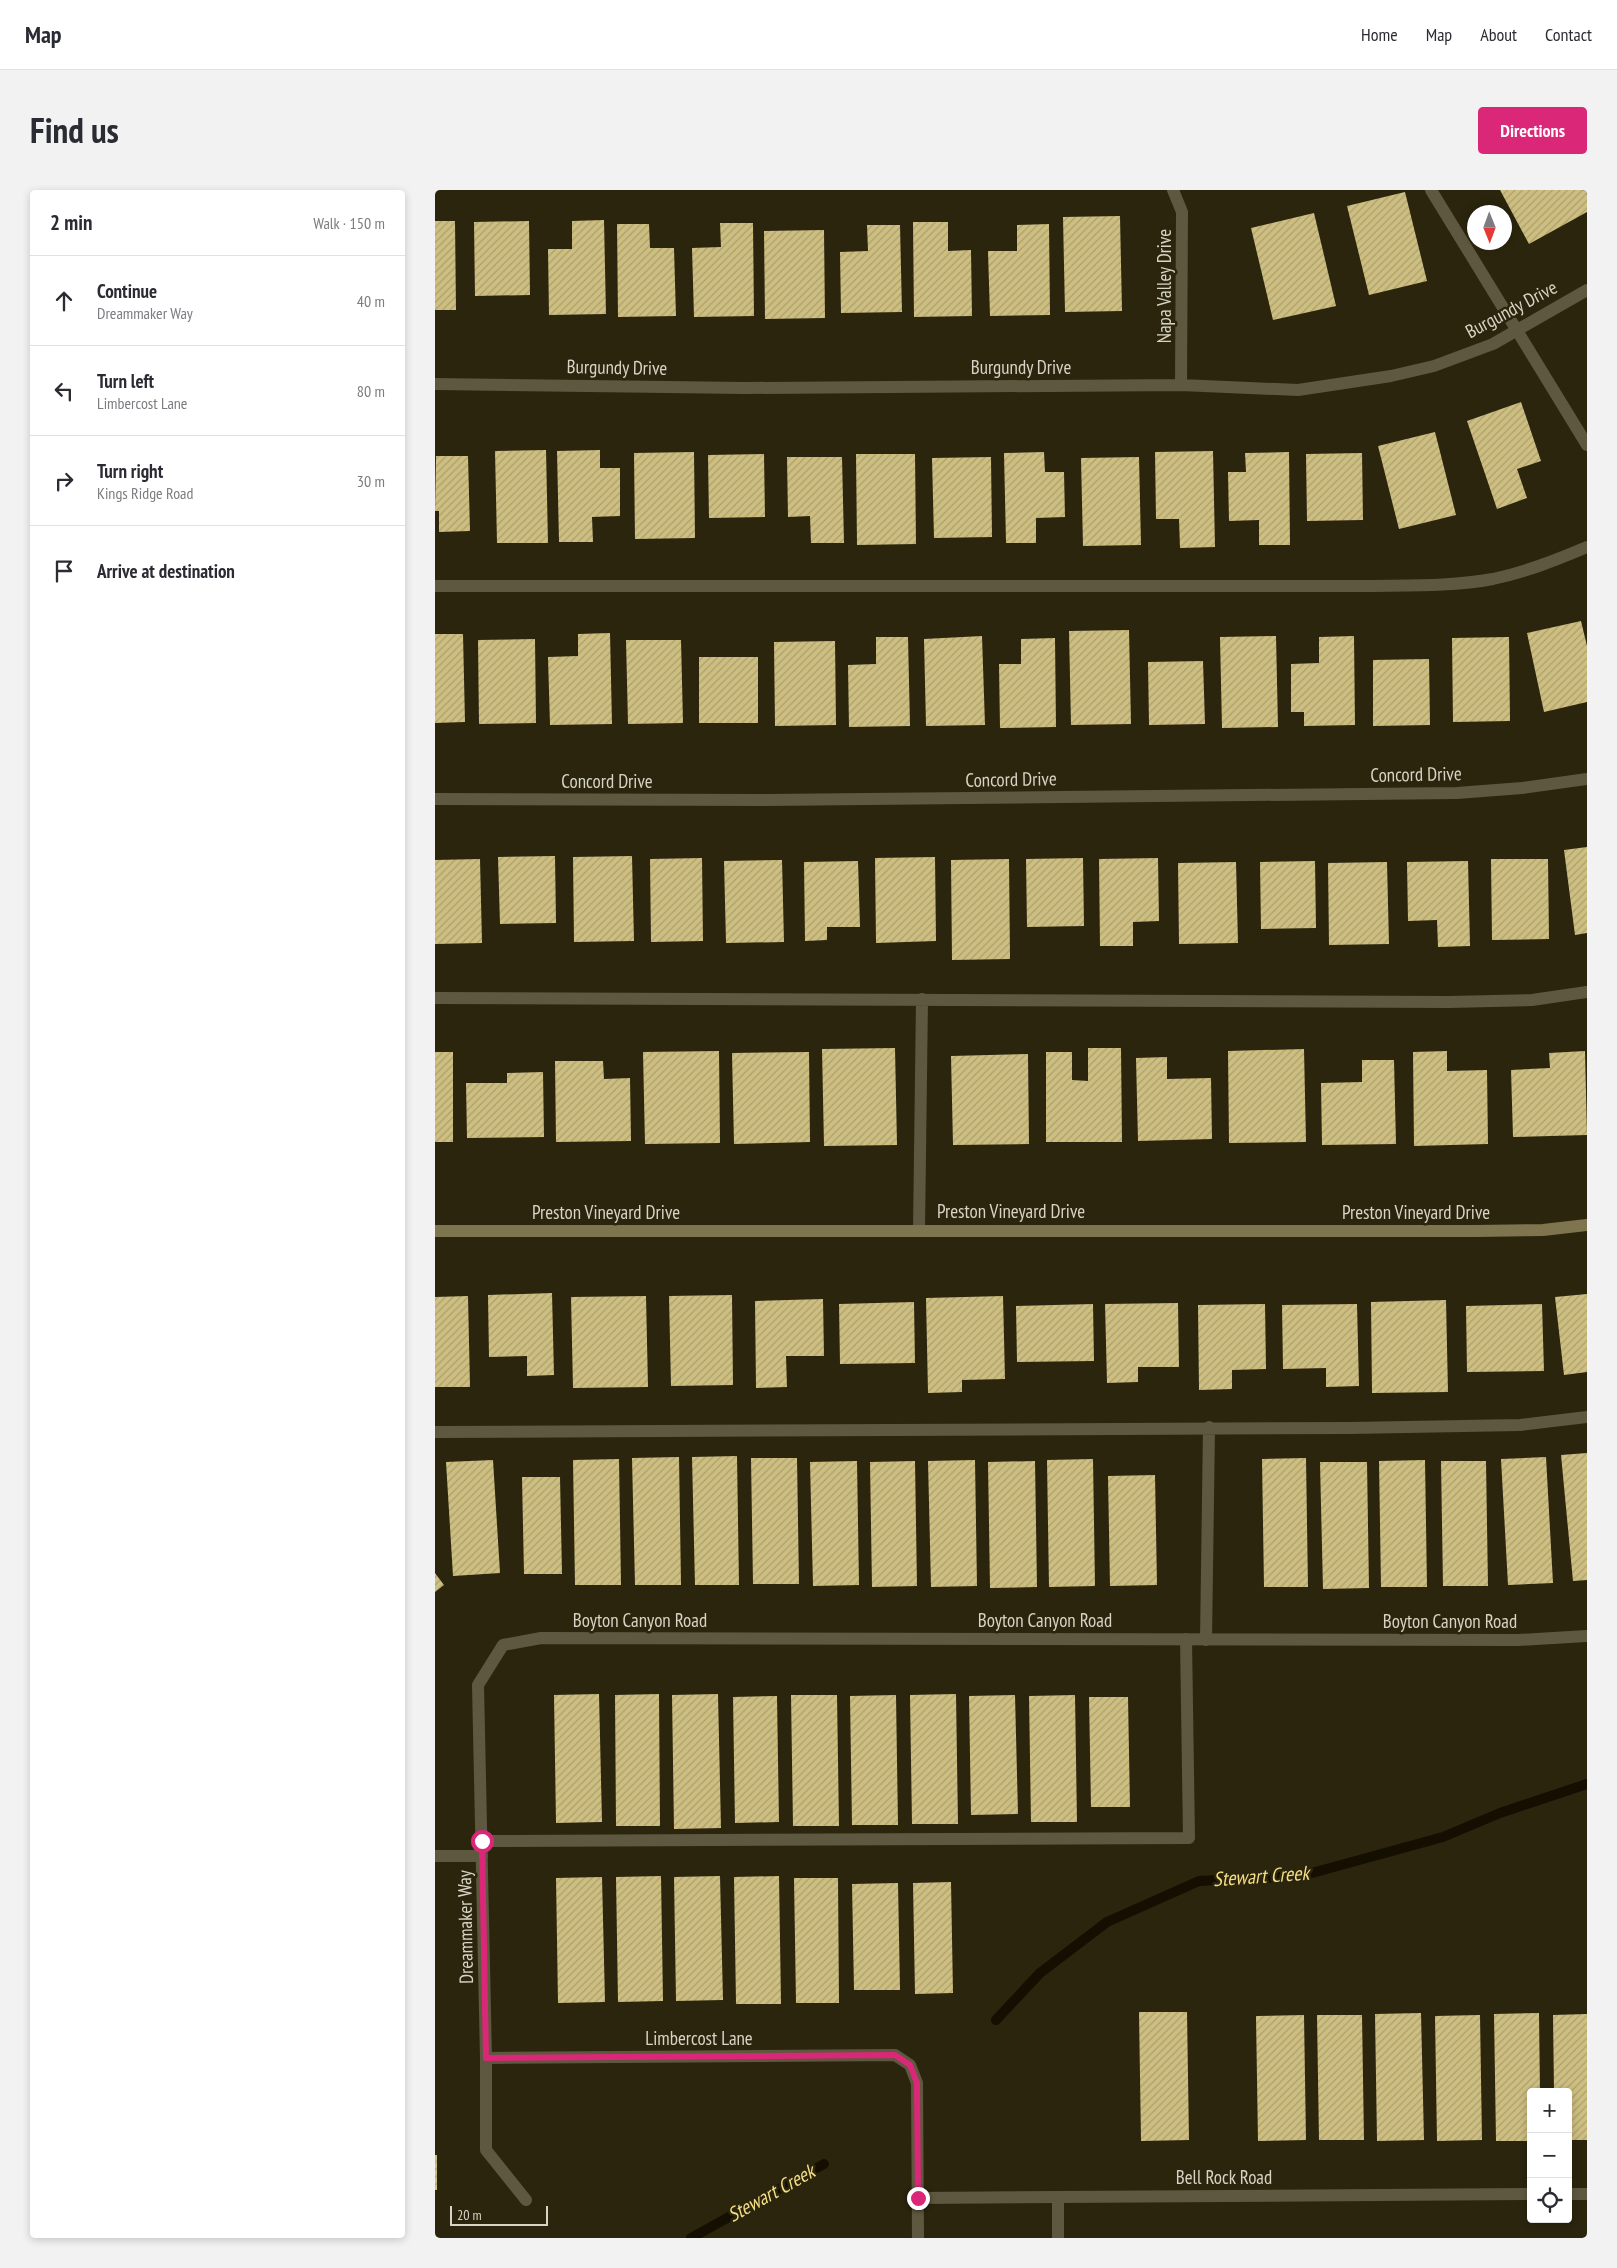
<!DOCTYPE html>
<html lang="en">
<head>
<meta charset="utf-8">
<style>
  :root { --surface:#fff; --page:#f2f2f3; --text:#2b2b33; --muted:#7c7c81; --line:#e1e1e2; --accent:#db2777 }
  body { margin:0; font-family:"PT Sans Narrow",sans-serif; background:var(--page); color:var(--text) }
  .controls { position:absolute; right:15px; bottom:15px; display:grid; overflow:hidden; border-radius:5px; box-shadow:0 2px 8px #0003 }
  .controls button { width:45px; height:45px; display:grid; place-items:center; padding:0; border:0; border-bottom:1px solid var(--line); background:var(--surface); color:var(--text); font:25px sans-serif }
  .compass { position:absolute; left:1032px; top:15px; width:45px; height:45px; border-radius:50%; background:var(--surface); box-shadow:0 2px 8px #0003; rotate:179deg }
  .scale { position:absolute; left:15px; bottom:12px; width:98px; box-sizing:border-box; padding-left:5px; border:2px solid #d7d4c5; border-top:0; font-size:14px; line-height:18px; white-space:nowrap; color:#d7d4c5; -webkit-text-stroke:4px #2b250e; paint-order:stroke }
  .stop { position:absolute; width:15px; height:15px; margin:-11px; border:4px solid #db2777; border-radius:50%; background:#fff }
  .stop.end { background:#db2777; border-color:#fff; box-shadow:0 1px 5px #0008 }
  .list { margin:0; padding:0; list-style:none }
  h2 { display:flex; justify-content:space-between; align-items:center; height:65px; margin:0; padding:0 20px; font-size:21px }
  h2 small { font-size:16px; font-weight:400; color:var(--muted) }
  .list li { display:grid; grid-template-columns:32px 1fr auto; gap:15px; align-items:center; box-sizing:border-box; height:90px; padding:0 20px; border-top:1px solid var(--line) }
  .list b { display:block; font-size:19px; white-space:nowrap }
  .list p { margin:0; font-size:16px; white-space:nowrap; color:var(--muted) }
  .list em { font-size:16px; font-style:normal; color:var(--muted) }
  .icon { flex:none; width:28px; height:28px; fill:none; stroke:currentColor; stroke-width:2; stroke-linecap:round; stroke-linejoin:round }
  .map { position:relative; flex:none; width:1152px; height:2048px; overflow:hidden; border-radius:5px }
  header { display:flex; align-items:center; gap:30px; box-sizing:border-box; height:70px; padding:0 25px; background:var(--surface); border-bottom:1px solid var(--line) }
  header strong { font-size:24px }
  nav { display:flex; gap:28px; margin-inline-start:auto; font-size:18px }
  .intro { display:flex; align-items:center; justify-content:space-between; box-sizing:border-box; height:120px; padding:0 30px }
  h1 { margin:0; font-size:35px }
  .button { padding:12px 22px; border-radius:5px; background:var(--accent); color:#fff; font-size:18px; font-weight:700 }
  main { display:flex; gap:30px; padding:0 30px }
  aside { flex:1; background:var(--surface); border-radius:5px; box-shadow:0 2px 8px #0003 }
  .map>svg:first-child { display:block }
</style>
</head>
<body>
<header>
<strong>Map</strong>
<nav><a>Home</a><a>Map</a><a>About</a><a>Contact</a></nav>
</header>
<div class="intro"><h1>Find us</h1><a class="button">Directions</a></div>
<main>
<aside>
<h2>2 min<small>Walk · 150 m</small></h2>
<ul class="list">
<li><svg class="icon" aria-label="ahead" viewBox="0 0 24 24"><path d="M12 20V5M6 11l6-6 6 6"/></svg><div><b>Continue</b><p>Dreammaker Way</p></div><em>40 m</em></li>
<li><svg class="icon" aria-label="left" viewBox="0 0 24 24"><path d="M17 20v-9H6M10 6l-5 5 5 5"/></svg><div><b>Turn left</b><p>Limbercost Lane</p></div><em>80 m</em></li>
<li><svg class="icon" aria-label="right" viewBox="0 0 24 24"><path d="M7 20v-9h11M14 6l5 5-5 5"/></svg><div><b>Turn right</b><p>Kings Ridge Road</p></div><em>30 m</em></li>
<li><svg class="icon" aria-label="arrive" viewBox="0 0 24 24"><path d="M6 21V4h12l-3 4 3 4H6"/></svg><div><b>Arrive at destination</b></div></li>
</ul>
</aside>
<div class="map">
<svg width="1152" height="2048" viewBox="0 0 1152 2048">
  <defs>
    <pattern id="building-hatch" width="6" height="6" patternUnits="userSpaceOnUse" patternTransform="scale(1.25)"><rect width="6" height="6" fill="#cebf81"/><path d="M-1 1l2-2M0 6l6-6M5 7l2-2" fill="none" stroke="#aa9f70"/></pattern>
  </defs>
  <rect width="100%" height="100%" fill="#2b250e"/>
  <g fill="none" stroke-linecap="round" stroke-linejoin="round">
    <path stroke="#140f01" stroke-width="10" d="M 561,1830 L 605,1783 L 672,1732 L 764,1691 L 866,1686 L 1008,1647 L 1065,1623 L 1152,1594
      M 256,2048 L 389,1974"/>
  </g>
  <path fill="url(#building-hatch)" d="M 1065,0 L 1152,0 L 1152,22 L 1094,54 Z
    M 970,2 L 992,91 L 934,105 L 912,16 Z
    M 879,23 L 901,116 L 838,130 L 816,38 Z
    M 685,26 L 687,121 L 630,122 L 628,27 Z
    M 169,30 L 171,124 L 114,125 L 113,59 L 137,59 L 137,31 Z
    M 0,31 L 20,31 L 21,120 L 0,120 Z
    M 94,31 L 95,105 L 40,106 L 39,32 Z
    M 478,32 L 513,32 L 513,61 L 536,60 L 537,126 L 479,127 Z
    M 285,33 L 318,33 L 319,126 L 259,127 L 257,58 L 286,57 Z
    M 182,34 L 214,34 L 215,58 L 239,58 L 241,126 L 183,127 Z
    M 614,34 L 615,125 L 555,126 L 553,61 L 582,61 L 582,35 Z
    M 432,35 L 465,35 L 467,122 L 406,123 L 405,62 L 433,61 Z
    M 389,40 L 390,128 L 330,129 L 329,41 Z
    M 1086,212 L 1106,271 L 1082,279 L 1092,308 L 1062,319 L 1032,231 Z
    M 1000,242 L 1021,325 L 964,339 L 943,256 Z
    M 111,260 L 113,353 L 62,353 L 60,261 Z
    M 165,260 L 165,278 L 185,278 L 185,326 L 157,327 L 158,352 L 124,352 L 122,261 Z
    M 778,261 L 780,357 L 745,358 L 744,329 L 721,329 L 720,262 Z
    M 259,262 L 260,348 L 200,349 L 199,263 Z
    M 609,262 L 610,282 L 629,282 L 630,327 L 601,328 L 601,353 L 571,353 L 569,263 Z
    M 854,262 L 855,355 L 824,355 L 824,330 L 794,331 L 793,282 L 811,282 L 810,263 Z
    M 927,263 L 928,330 L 872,331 L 871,264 Z
    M 329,264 L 330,327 L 274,328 L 273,265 Z
    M 421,264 L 480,264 L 481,354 L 422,355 Z
    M 1,266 L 33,266 L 35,341 L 4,342 L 4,321 L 0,321 Z
    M 352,267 L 407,267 L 409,353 L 376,353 L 375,326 L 353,327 Z
    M 556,267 L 557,347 L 499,348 L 497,268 Z
    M 704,267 L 706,355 L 648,356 L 646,268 Z
    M 1146,431 L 1152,456 L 1152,512 L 1109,522 L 1092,443 Z
    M 694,440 L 696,534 L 636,535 L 634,441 Z
    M 175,443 L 177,534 L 115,535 L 113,467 L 143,466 L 143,444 Z
    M 0,444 L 28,444 L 30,532 L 0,533 Z
    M 547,446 L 550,535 L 491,536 L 489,449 Z
    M 841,446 L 843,537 L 787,538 L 785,447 Z
    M 919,446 L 920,535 L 869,536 L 869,522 L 856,522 L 856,474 L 884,473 L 884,447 Z
    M 441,447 L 473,447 L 475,536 L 414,537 L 413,475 L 441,474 Z
    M 1074,447 L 1075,531 L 1018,532 L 1017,448 Z
    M 620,448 L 621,537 L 565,538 L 564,474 L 586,474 L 586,449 Z
    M 100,449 L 101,533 L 44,534 L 43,450 Z
    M 191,450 L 246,450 L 248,533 L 193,534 Z
    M 400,451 L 401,535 L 340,536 L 339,452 Z
    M 264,467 L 323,467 L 323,533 L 264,533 Z
    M 994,469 L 995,535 L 938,536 L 938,470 Z
    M 768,471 L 770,534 L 714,535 L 713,472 Z
    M 1152,657 L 1152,743 L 1140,745 L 1129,660 Z
    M 120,666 L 121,733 L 65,734 L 63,667 Z
    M 197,666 L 199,751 L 139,752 L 138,667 Z
    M 500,667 L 501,751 L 441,753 L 440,668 Z
    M 267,668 L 268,751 L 216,752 L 215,669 Z
    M 648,668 L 649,736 L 592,737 L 591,669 Z
    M 723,668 L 724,731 L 698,732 L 698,756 L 665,756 L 664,669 Z
    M 45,669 L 47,753 L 0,754 L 0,670 Z
    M 574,669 L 575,769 L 517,770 L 516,670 Z
    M 1056,669 L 1113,669 L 1114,749 L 1057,750 Z
    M 347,670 L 349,752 L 291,753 L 289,671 Z
    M 423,671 L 425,737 L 392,737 L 392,750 L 370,751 L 369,672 Z
    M 880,671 L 881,738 L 826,739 L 825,672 Z
    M 1033,671 L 1035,756 L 1003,757 L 1002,730 L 973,731 L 972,672 Z
    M 801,672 L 803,753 L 744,754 L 743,673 Z
    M 952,672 L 954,754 L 894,755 L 893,673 Z
    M 460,858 L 462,955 L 389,956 L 387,859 Z
    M 653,858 L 686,858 L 687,952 L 611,952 L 611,862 L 637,862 L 637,890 L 653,891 Z
    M 869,859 L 871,952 L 794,953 L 793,861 Z
    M 284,861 L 285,953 L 210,954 L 208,862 Z
    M 1012,861 L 1012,881 L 1052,880 L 1053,954 L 979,956 L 978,862 Z
    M 1150,861 L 1152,945 L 1078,947 L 1076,880 L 1115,878 L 1114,863 Z
    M 0,862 L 18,862 L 18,952 L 0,952 Z
    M 374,862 L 375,952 L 299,954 L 297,863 Z
    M 593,864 L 594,954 L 518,955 L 516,866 Z
    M 732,867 L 732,889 L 776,888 L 777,949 L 703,951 L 701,868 Z
    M 927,870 L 959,870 L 961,954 L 887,955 L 886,893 L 927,892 Z
    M 120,871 L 168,871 L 169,889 L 195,888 L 196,951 L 121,952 Z
    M 108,882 L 109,947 L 32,948 L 31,893 L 72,893 L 72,883 Z
    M 117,1103 L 119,1185 L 92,1186 L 92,1166 L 54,1167 L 53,1105 Z
    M 1152,1104 L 1152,1182 L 1129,1185 L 1120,1107 Z
    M 297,1105 L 298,1195 L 236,1196 L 234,1106 Z
    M 33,1106 L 35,1197 L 0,1197 L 0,1107 Z
    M 211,1106 L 213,1197 L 138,1198 L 136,1107 Z
    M 568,1106 L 570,1189 L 527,1190 L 527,1202 L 493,1203 L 491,1108 Z
    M 388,1109 L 389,1166 L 351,1166 L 352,1197 L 321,1198 L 320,1111 Z
    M 1011,1110 L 1013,1202 L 937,1203 L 936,1112 Z
    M 479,1112 L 480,1173 L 405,1174 L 404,1114 Z
    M 743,1113 L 744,1177 L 703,1177 L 703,1192 L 672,1193 L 670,1114 Z
    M 658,1114 L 659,1171 L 582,1172 L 581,1116 Z
    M 830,1114 L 831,1179 L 797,1180 L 797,1199 L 764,1200 L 763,1115 Z
    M 922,1114 L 924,1196 L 891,1197 L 891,1178 L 848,1179 L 847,1115 Z
    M 1107,1114 L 1109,1181 L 1032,1182 L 1031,1116 Z
    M 1152,1263 L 1152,1390 L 1138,1391 L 1126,1265 Z
    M 302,1266 L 304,1395 L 260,1395 L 257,1267 Z
    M 244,1267 L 246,1395 L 200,1395 L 197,1268 Z
    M 1111,1267 L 1118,1393 L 1073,1395 L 1066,1269 Z
    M 316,1268 L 362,1268 L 364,1394 L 318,1394 Z
    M 871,1268 L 873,1397 L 829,1397 L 827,1269 Z
    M 184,1269 L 186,1395 L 140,1395 L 138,1270 Z
    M 658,1269 L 660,1396 L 614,1397 L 612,1270 Z
    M 58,1270 L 65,1383 L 18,1386 L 11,1272 Z
    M 540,1270 L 542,1396 L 496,1397 L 493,1271 Z
    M 990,1270 L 992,1397 L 946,1397 L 944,1271 Z
    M 422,1271 L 424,1395 L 378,1396 L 375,1272 Z
    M 480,1271 L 482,1396 L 437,1397 L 435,1272 Z
    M 600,1271 L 602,1397 L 555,1398 L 553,1272 Z
    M 1006,1271 L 1051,1271 L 1053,1396 L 1008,1396 Z
    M 885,1272 L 932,1272 L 934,1398 L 888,1399 Z
    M 720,1285 L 722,1395 L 675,1396 L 673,1286 Z
    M 87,1287 L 125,1287 L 127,1384 L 89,1384 Z
    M 0,1383 L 9,1395 L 0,1402 Z
    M 164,1504 L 167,1632 L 121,1633 L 119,1505 Z
    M 224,1504 L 225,1636 L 181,1636 L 180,1505 Z
    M 283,1504 L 286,1638 L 239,1639 L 237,1505 Z
    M 521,1504 L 523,1634 L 477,1634 L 475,1505 Z
    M 356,1505 L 402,1505 L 404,1636 L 358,1636 Z
    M 461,1505 L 463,1635 L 417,1635 L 415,1506 Z
    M 580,1505 L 583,1624 L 536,1625 L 534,1506 Z
    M 640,1505 L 642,1632 L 596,1632 L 594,1506 Z
    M 342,1506 L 344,1632 L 300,1633 L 298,1507 Z
    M 654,1507 L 693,1507 L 695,1617 L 656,1617 Z
    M 226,1686 L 228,1811 L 183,1812 L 181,1687 Z
    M 285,1686 L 288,1810 L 241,1811 L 239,1687 Z
    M 344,1686 L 346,1814 L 301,1814 L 299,1687 Z
    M 167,1687 L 170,1812 L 123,1813 L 121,1688 Z
    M 359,1688 L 403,1688 L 404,1813 L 361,1813 Z
    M 516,1692 L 518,1803 L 480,1804 L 478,1693 Z
    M 463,1693 L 465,1800 L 419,1800 L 417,1694 Z
    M 704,1822 L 752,1822 L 754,1950 L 706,1951 Z
    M 986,1823 L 989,1950 L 942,1951 L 940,1824 Z
    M 1104,1823 L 1105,1902 L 1096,1902 L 1096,1951 L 1061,1951 L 1059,1824 Z
    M 1152,1824 L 1152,1950 L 1133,1950 L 1133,1902 L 1119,1902 L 1118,1825 Z
    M 869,1825 L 871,1950 L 823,1951 L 821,1826 Z
    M 882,1825 L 927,1825 L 929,1950 L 884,1950 Z
    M 1045,1825 L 1047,1950 L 1002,1951 L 1000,1826 Z
    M 0,1965 L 2,1965 L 2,2000 L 0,2000 Z"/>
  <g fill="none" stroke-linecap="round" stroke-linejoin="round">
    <path stroke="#5e5840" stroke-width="12" d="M 996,0 L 1152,255
      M 0,396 L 925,396 C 969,395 1015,397 1058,389 C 1091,382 1121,370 1152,357
      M 0,808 L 1014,812 L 1097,810 L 1152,802
      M 484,1040 L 487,809
      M 0,1242 L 915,1238 L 1085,1235 L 1152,1227
      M 771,1450 L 774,1237
      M 47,1651 L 754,1648 L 751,1449
      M 0,1666 L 47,1666
      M 623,2048 L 623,2007"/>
    <path stroke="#5e5840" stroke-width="12" d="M 738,0 L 747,22 L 746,195
      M 0,194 L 310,198 L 746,195 L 863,200 L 956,186 L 999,176 L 1058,154 L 1152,100
      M 0,609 L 331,610 L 1022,603 L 1087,598 L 1152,589
      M 51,1868 L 460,1865 L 475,1875 L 482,1893 L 483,2048
      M 1133,2004 L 1152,2004
      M 483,2008 L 1096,2004
      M 91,2010 L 51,1960 L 51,1868 L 43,1495 L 68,1455 L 106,1448 L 1083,1450 L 1152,1446"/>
    <path stroke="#7e744e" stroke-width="12" d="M 0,1041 L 1041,1041 L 1108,1040 L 1152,1035"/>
  </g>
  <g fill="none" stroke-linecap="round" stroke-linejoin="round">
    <path stroke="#db2777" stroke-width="6" d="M 47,1651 L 51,1868 L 460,1865 L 475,1875 L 482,1893 L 483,2008"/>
  </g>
  <g text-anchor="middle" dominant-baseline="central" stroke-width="5" stroke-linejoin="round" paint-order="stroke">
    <g font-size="19" fill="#d7d4c5" stroke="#2b250e">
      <text transform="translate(729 96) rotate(-90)">Napa Valley Drive</text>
      <text transform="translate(1076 119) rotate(-28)">Burgundy Drive</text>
      <text transform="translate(182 177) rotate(1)">Burgundy Drive</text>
      <text x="586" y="177">Burgundy Drive</text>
      <text transform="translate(981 584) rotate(-1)">Concord Drive</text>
      <text transform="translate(576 589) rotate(-1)">Concord Drive</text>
      <text x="172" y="591">Concord Drive</text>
      <text x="576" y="1021">Preston Vineyard Drive</text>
      <text x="171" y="1022">Preston Vineyard Drive</text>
      <text x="981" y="1022">Preston Vineyard Drive</text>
      <text x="205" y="1430">Boyton Canyon Road</text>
      <text x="610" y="1430">Boyton Canyon Road</text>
      <text x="1015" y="1431">Boyton Canyon Road</text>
      <text transform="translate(30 1737) rotate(-91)">Dreammaker Way</text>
      <text x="264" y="1848">Limbercost Lane</text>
      <text x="789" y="1987">Bell Rock Road</text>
    </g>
    <g font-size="20" font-style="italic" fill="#f5df86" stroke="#2b250e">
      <text transform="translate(826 1686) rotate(-4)">Stewart Creek</text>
      <text transform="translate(336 2003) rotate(-29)">Stewart Creek</text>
    </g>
  </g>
</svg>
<div class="controls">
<button>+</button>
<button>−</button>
<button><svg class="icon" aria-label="locate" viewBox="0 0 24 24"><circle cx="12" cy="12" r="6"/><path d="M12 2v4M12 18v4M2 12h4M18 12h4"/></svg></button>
</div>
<svg class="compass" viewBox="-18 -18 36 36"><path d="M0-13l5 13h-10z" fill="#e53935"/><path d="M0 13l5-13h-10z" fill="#7c7c81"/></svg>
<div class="scale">20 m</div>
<div class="stop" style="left:47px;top:1651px"></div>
<div class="stop end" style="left:483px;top:2008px"></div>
</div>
</main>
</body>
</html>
